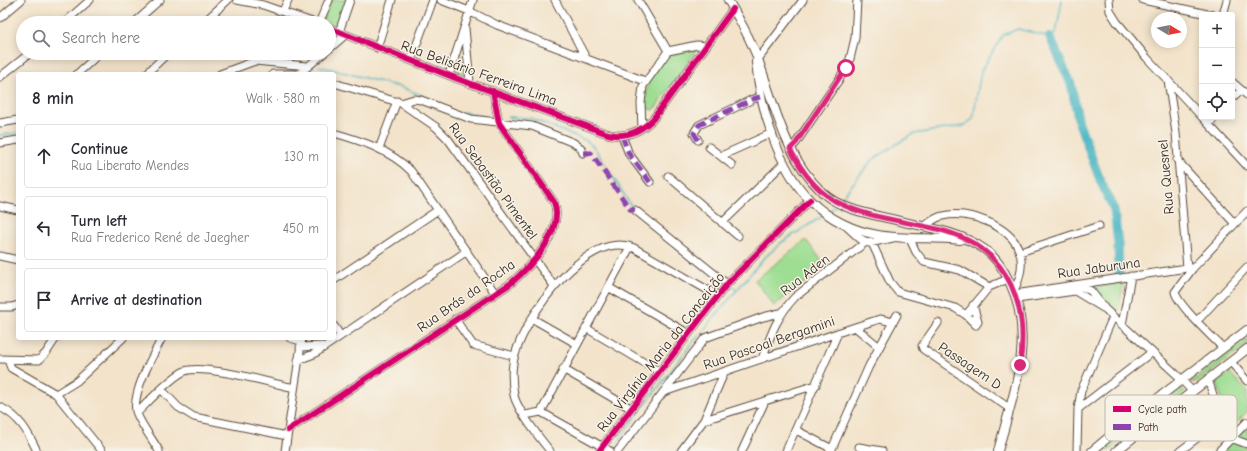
<!DOCTYPE html>
<html lang="en">
<head>
<meta charset="utf-8">
<style>
  :root { --surface:#fff; --page:#f2f2f3; --text:#2b2b33; --muted:#7c7c81; --line:#e1e1e2 }
  body { margin:0; font-family:"Comic Neue",sans-serif; background:var(--page); color:var(--text) }
  .controls { position:absolute; right:12px; top:12px; display:grid; overflow:hidden; border-radius:4px; box-shadow:0 2px 10px #0003 }
  .controls button { width:36px; height:36px; display:grid; place-items:center; padding:0; border:0; border-bottom:1px solid var(--line); background:var(--surface); color:var(--text); font:20px sans-serif }
  .compass { position:absolute; left:1151px; top:12px; width:36px; height:36px; border-radius:50%; background:var(--surface); box-shadow:0 2px 10px #0003; rotate:100deg }
  .stop { position:absolute; width:12px; height:12px; margin:-9px; border:3px solid #db2777; border-radius:50%; background:#fff }
  .stop.end { background:#db2777; border-color:#fff; box-shadow:0 1px 4px #0008 }
  .list { margin:0; padding:0; list-style:none }
  h2 { display:flex; justify-content:space-between; align-items:center; height:52px; margin:0; padding:0 16px; font-size:17px }
  h2 small { font-size:13px; font-weight:400; color:var(--muted) }
  .list li { display:grid; grid-template-columns:26px 1fr auto; gap:12px; align-items:center; box-sizing:border-box; height:64px; margin:0 8px 8px; padding:0 8px; border:1px solid var(--line); border-radius:4px }
  .list b { display:block; font-size:15px; white-space:nowrap }
  .list p { margin:0; font-size:13px; white-space:nowrap; color:var(--muted) }
  .list em { font-size:13px; font-style:normal; color:var(--muted) }
  .icon { flex:none; width:22px; height:22px; fill:none; stroke:currentColor; stroke-width:2; stroke-linecap:round; stroke-linejoin:round }
  .map { position:relative; flex:none; width:1247px; height:451px; overflow:hidden }
  .search { position:absolute; background:var(--surface); box-shadow:0 2px 10px #0003; left:16px; top:16px; width:320px; height:44px; display:flex; align-items:center; gap:10px; box-sizing:border-box; padding:0 14px; border-radius:22px; color:var(--muted); font-size:15px }
  .panel { position:absolute; background:var(--surface); box-shadow:0 2px 10px #0003; left:16px; top:72px; width:320px; height:268px; border-radius:4px }
  .map>svg:first-child { display:block }
</style>
</head>
<body>
<div class="map">
<svg width="1247" height="451" viewBox="0 0 1247 451">
  <rect width="100%" height="100%" fill="#f7f3e8"/>
  <filter id="ink" filterUnits="userSpaceOnUse"><feTurbulence type="fractalNoise" baseFrequency=".025" numOctaves="2"/><feDisplacementMap in="SourceGraphic" scale="8" xChannelSelector="R" yChannelSelector="G"/><feConvolveMatrix kernelMatrix="1 2 1 2 8 2 1 2 1" color-interpolation-filters="sRGB"/></filter>
  <filter id="wash" filterUnits="userSpaceOnUse"><feTurbulence type="fractalNoise" baseFrequency=".012" numOctaves="4" result="noise"/><feDisplacementMap in="SourceGraphic" scale="16" xChannelSelector="R" yChannelSelector="G"/><feGaussianBlur stdDeviation="0.9" result="paint"/><feColorMatrix in="noise" values="0 0 0 0 0 0 0 0 0 0 0 0 0 0 0 0 0 1.4 0 .05"/><feComposite in="paint" operator="in"/></filter>
  <g filter="url(#wash)">
    <rect width="100%" height="100%" fill="#f3e3ca"/>
    <path fill="#9ede93" stroke="#6c8458" d="M 332,0 L 347,0 L 338,28 L 329,25 L 329,23 L 322,22 Z
      M 697,49 L 654,110 L 648,109 L 645,104 L 648,82 L 668,55 Z
      M 461,54 L 463,74 L 456,71 Z
      M 806,240 L 826,266 L 774,306 L 755,280 Z
      M 1124,282 L 1118,312 L 1094,288 Z
      M 1247,339 L 1247,345 L 1198,382 L 1191,382 Z
      M 1230,373 L 1247,391 L 1247,412 L 1235,424 L 1228,419 L 1217,383 Z
      M 1180,387 L 1185,392 L 1109,451 L 1099,451 Z
      M 1247,426 L 1247,442 L 1240,441 L 1237,435 Z
      M 1233,441 L 1235,444 L 1247,447 L 1247,451 L 1223,451 Z"/>
    <g fill="none" stroke-linecap="round" stroke-linejoin="round">
      <path stroke="#48b6c2" stroke-width="1.5" d="M 319,66 L 404,88 L 443,105
        M 464,112 L 485,117
        M 508,117 L 530,118 L 587,141 L 594,147 L 633,209
        M 0,135 L 18,133
        M 840,200 L 871,161 L 898,143 L 914,134 L 963,126 L 973,119 L 981,71 L 1003,35 L 1018,29 L 1050,37 L 1056,33 L 1062,0
        M 829,212 L 835,206
        M 730,285 L 737,290
        M 613,451 L 622,435 L 690,346 L 763,259 L 782,242 L 823,216"/>
      <path stroke="#48b6c2" stroke-width="9" d="M 1050,37 L 1071,84 L 1079,123 L 1100,180 L 1114,210 L 1118,244 L 1119,273"/>
    </g>
  </g>
  <g filter="url(#ink)">
    <g fill="none" stroke-linecap="round" stroke-linejoin="round">
      <g stroke="#574638" stroke-width="9">
        <path id="minor" d="M 237,0 L 263,5 L 315,23
          M 441,0 L 469,11 L 497,25 L 645,81
          M 555,0 L 586,58
          M 638,0 L 668,51
          M 1109,0 L 1110,11 L 1117,22 L 1147,58 L 1202,117
          M 1143,0 L 1212,15
          M 283,11 L 288,0
          M 1223,15 L 1227,0
          M 0,18 L 21,0
          M 64,23 L 90,0
          M 134,23 L 160,0
          M 203,23 L 228,0
          M 319,23 L 329,0
          M 329,28 L 458,79 L 608,134 C 625,138 640,132 653,119 L 733,9
          M 465,28 L 470,83
          M 339,32 L 350,0
          M 377,48 L 392,0
          M 329,49 L 345,35
          M 411,60 L 433,0
          M 756,62 L 803,0
          M 77,74 L 100,53
          M 146,74 L 168,53
          M 220,74 L 255,61 L 307,66
          M 273,74 L 299,74 L 324,53
          M 449,75 L 473,0
          M 0,77 L 30,53
          M 1168,80 L 1176,133 L 1187,268 L 1193,268
          M 1232,82 L 1247,95
          M 334,83 L 401,103 L 414,99 L 421,100 L 471,119 L 532,126 L 574,143 L 581,148 L 583,153
          M 1232,98 L 1241,90
          M 401,103 L 436,127 L 448,139 L 554,286
          M 1202,117 L 1247,166
          M 0,123 L 18,120
          M 1209,124 L 1215,117
          M 642,128 L 641,103 L 643,86 L 668,51 L 697,45 L 706,46
          M 334,133 C 362,141 390,150 411,171 L 495,293
          M 622,136 L 629,154 L 650,182
          M 698,140 L 694,133 L 699,125 L 753,99 L 760,97
          M 0,143 L 18,140
          M 709,147 L 732,165
          M 379,149 L 397,101
          M 790,149 L 796,143 L 840,78 L 850,59 L 855,38 L 857,0
          M 721,156 L 772,133
          M 1177,160 L 1235,224
          M 668,176 L 738,236
          M 0,206 L 18,210
          M 635,210 L 727,284
          M 722,223 L 784,163
          M 845,225 L 859,238 L 869,243 L 893,238
          M 925,226 C 930,222 936,217 943,216 C 967,209 1010,226 1019,250 C 1024,263 1020,279 1014,291
          M 909,237 L 916,252 L 924,262 L 960,270 L 989,287
          M 872,243 L 890,282 L 898,292 L 955,308 L 966,315 L 976,325 L 978,322 L 973,305
          M 1020,252 L 1099,226
          M 0,256 L 18,260
          M 334,280 L 438,210
          M 1078,285 L 1091,291 L 1105,309 L 1176,374 L 1192,391
          M 608,287 L 689,334
          M 1015,294 L 1187,268
          M 1017,299 L 1075,291 L 1103,308
          M 0,307 L 12,307 L 18,305
          M 966,315 L 989,287 L 1008,279
          M 455,319 L 473,345 L 514,356
          M 533,319 L 577,344
          M 1197,321 L 1247,267
          M 938,323 L 922,346 L 923,349 L 1009,408
          M 1122,325 L 1131,276
          M 334,326 L 340,335
          M 855,327 L 880,319 L 893,322
          M 586,328 L 660,372
          M 290,338 L 301,341
          M 300,347 L 322,346
          M 1223,348 C 1212,337 1178,305 1175,292 L 1193,268 L 1247,211
          M 0,359 L 39,360 L 46,353 L 56,338
          M 762,359 C 771,334 777,316 795,297 L 866,242
          M 8,360 L 11,368 L 56,394 L 102,451
          M 298,360 L 314,354 L 467,251
          M 1231,362 L 1247,381
          M 563,369 L 632,409
          M 1208,379 L 1221,420 L 1231,438 L 1247,444
          M 162,390 L 178,407 L 194,417 L 287,436
          M 664,392 L 855,327 L 878,346
          M 56,394 L 77,381 L 123,338
          M 0,407 C 20,417 28,432 37,451
          M 1078,409 L 1152,352
          M 541,412 L 610,451
          M 137,413 C 148,402 172,376 185,371 C 204,364 272,383 294,388
          M 525,415 L 541,412 L 630,247
          M 704,420 L 816,385
          M 288,430 L 510,284 C 530,267 565,231 554,202 L 499,123 L 493,91
          M 796,430 L 832,449
          M 859,447 L 882,451
          M 159,451 C 153,440 139,422 136,411 C 132,392 153,355 162,338
          M 285,451 L 302,338
          M 550,451 C 541,440 516,408 514,395 C 512,383 511,367 515,355 C 525,317 587,228 634,248 L 718,296
          M 599,451 L 727,284 L 810,200
          M 618,451 L 705,338 L 763,317 L 780,313
          M 681,451 L 704,420 L 724,373
          M 742,451 L 765,401
          M 786,451 L 838,333
          M 831,451 L 869,366 L 897,315
          M 1077,451 L 1078,409 L 1081,391 L 1113,317
          M 1180,451 L 1221,420
          M 1219,451 L 1247,422"/>
      </g>
      <g stroke="#574638" stroke-width="10">
        <path id="major" d="M 728,0 C 740,20 751,40 759,62 C 776,109 785,156 822,192 C 843,212 878,215 904,222 C 932,228 961,233 984,249 C 996,257 1004,270 1010,283 C 1036,339 1013,394 998,451
          M 756,62 C 760,107 778,169 811,201 C 829,219 854,231 878,235 C 905,240 933,237 960,240
          M 1092,451 L 1128,421 L 1247,330
          M 1116,451 L 1247,349"/>
      </g>
      <use href="#minor" stroke="#fff" stroke-width="7"/>
      <use href="#major" stroke="#fff" stroke-width="8"/>
      <path stroke="#8e44ad" stroke-width="5" stroke-dasharray="10 5" stroke-linecap="butt" d="M 622,136 L 629,154 L 650,182
        M 698,140 L 694,133 L 699,125 L 753,99 L 760,97
        M 583,153 L 591,153 L 630,209 L 635,210"/>
      <g stroke="#f7f3e8" stroke-width="8">
        <path id="cycleway" d="M 329,28 L 458,79 L 608,134 C 625,138 640,132 653,119 L 733,9
          M 288,430 L 510,284 C 530,267 565,231 554,202 L 499,123 L 493,91
          M 599,451 L 727,284 L 810,200"/>
      </g>
      <use href="#cycleway" stroke="#d6006c" stroke-width="6"/>
    </g>
  </g>
  <g fill="none" stroke-linecap="round" stroke-linejoin="round" filter="url(#ink)">
    <path stroke="#db2777" stroke-width="5" d="M 846,68 L 796,143 L 790,149 C 801,169 814,189 835,201 C 895,234 977,212 1011,285 C 1023,312 1024,337 1020,365"/>
  </g>
  <g text-anchor="middle" dominant-baseline="central" stroke-width="3" stroke-linejoin="round" paint-order="stroke">
    <g font-size="14" fill="#3b2a1e" stroke="#f7f3e8">
      <text transform="translate(479 73) rotate(20)">Rua Belisário Ferreira Lima</text>
      <text transform="translate(1166 177) rotate(-95)">Rua Quesnel</text>
      <text transform="translate(493 181) rotate(54)">Rua Sebastião Pimentel</text>
      <text transform="translate(1099 268) rotate(-8)">Rua Jaburuna</text>
      <text transform="translate(805 275) rotate(-38)">Rua Aden</text>
      <text transform="translate(466 296) rotate(-35)">Rua Brás da Rocha</text>
      <text transform="translate(769 343) rotate(-19)">Rua Pascoal Bergamini</text>
      <text transform="translate(661 352) rotate(-52)">Rua Virgínia Maria da Conceição</text>
      <text transform="translate(970 366) rotate(34)">Passagem D</text>
    </g>
  </g>
  <rect x="1105" y="395" width="132" height="46" rx="6" fill="#f7f3e8" stroke="#bfb7ab" stroke-width="1"/>
  <rect x="1113" y="406" width="18" height="6" fill="#d6006c"/>
  <rect x="1113" y="424" width="18" height="6" fill="#8e44ad"/>
  <g font-size="11" fill="#3b2a1e">
    <text x="1138" y="413">Cycle path</text>
    <text x="1138" y="431">Path</text>
  </g>
</svg>
<div class="controls">
<button>+</button>
<button>−</button>
<button><svg class="icon" aria-label="locate" viewBox="0 0 24 24"><circle cx="12" cy="12" r="6"/><path d="M12 2v4M12 18v4M2 12h4M18 12h4"/></svg></button>
</div>
<svg class="compass" viewBox="-18 -18 36 36"><path d="M0-13l5 13h-10z" fill="#e53935"/><path d="M0 13l5-13h-10z" fill="#7c7c81"/></svg>
<div class="stop" style="left:846px;top:68px"></div>
<div class="stop end" style="left:1020px;top:365px"></div>
<div class="search"><svg class="icon" aria-label="search" viewBox="0 0 24 24"><circle cx="10" cy="10" r="6"/><path d="M15 15l6 6"/></svg>Search here</div>
<section class="panel">
<h2>8 min<small>Walk · 580 m</small></h2>
<ul class="list">
<li><svg class="icon" aria-label="ahead" viewBox="0 0 24 24"><path d="M12 20V5M6 11l6-6 6 6"/></svg><div><b>Continue</b><p>Rua Liberato Mendes</p></div><em>130 m</em></li>
<li><svg class="icon" aria-label="left" viewBox="0 0 24 24"><path d="M17 20v-9H6M10 6l-5 5 5 5"/></svg><div><b>Turn left</b><p>Rua Frederico René de Jaegher</p></div><em>450 m</em></li>
<li><svg class="icon" aria-label="arrive" viewBox="0 0 24 24"><path d="M6 21V4h12l-3 4 3 4H6"/></svg><div><b>Arrive at destination</b></div></li>
</ul>
</section>
</div>
</body>
</html>
